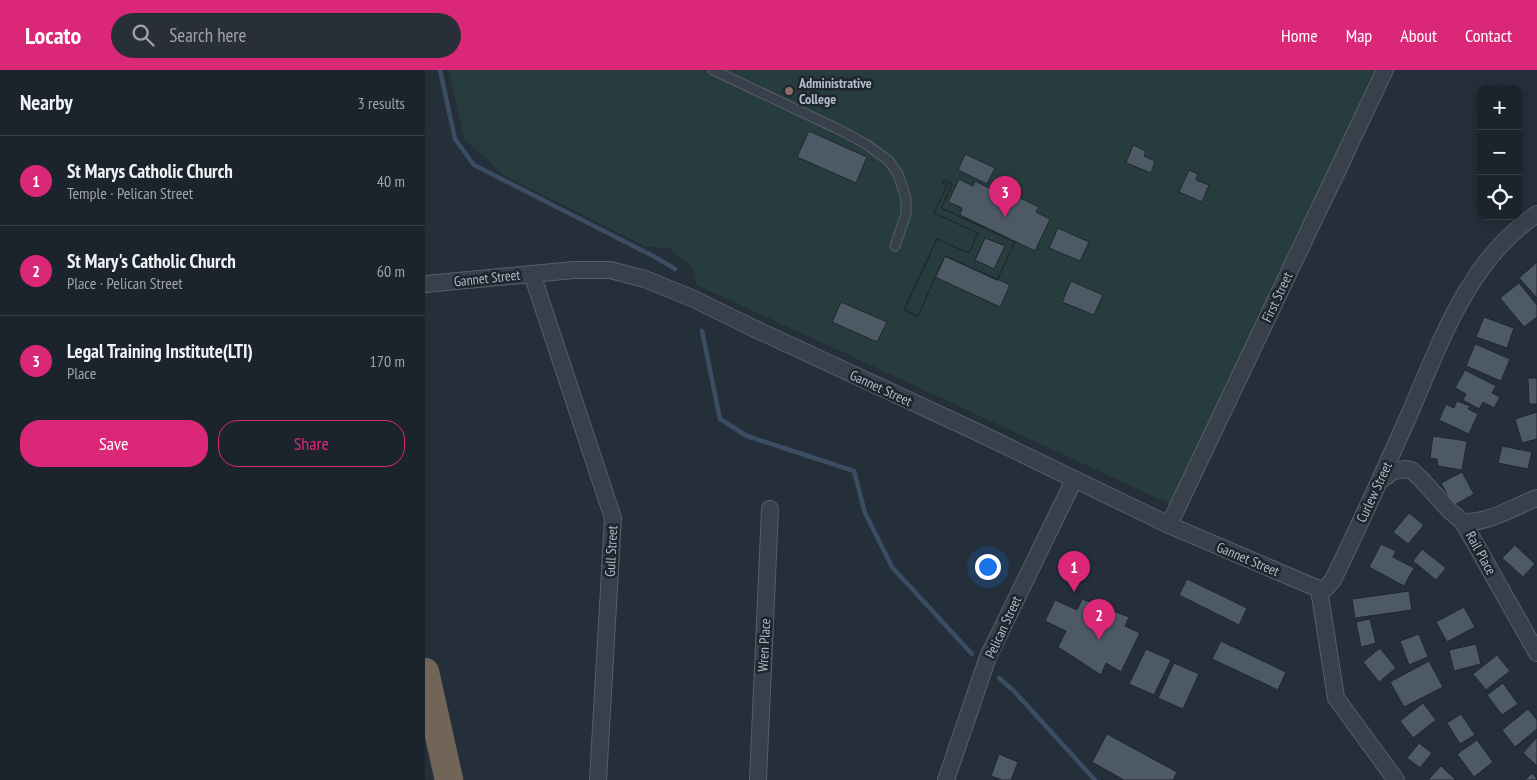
<!DOCTYPE html>
<html lang="en">
<head>
<meta charset="utf-8">
<style>
  :root { --surface:#1b232c; --page:#282f38; --text:#f1f3f6; --muted:#a0a4a9; --line:#394048; --accent:#db2777 }
  body { margin:0; font-family:"PT Sans Narrow",sans-serif; background:var(--page); color:var(--text) }
  .controls { position:absolute; right:15px; top:15px; display:grid; overflow:hidden; border-radius:10px; box-shadow:0 2px 12px #0003 }
  .controls button { width:45px; height:45px; display:grid; place-items:center; padding:0; border:0; border-bottom:1px solid var(--line); background:var(--surface); color:var(--text); font:25px sans-serif }
  .you { position:absolute; left:562px; top:496px; width:18px; height:18px; margin:-12px; border:4px solid #fff; border-radius:50%; background:#1a73e8; box-shadow:0 0 0 8px #1a73e833 }
  .badge { display:grid; place-items:center; width:32px; height:32px; border-radius:50%; background:var(--accent); color:#fff; font-size:16px; font-weight:700 }
  .pin { position:absolute; translate:-50% -41px; filter:drop-shadow(0 1px 2px #0008) }
  .pin::after { content:''; position:absolute; top:26px; width:18px; height:15px; background:inherit; clip-path:polygon(0 0,100% 0,50% 100%) }
  .list { margin:0; padding:0; list-style:none }
  h2 { display:flex; justify-content:space-between; align-items:center; height:65px; margin:0; padding:0 20px; font-size:21px }
  h2 small { font-size:16px; font-weight:400; color:var(--muted) }
  .list li { display:grid; grid-template-columns:32px 1fr auto; gap:15px; align-items:center; box-sizing:border-box; height:90px; padding:0 20px; border-top:1px solid var(--line) }
  .list b { display:block; font-size:19px; white-space:nowrap }
  .list p { margin:0; font-size:16px; white-space:nowrap; color:var(--muted) }
  .list em { font-size:16px; font-style:normal; color:var(--muted) }
  .actions { display:flex; gap:10px; padding:15px 20px }
  .actions a { flex:1; padding:11px 0; border:1px solid var(--accent); border-radius:20px; text-align:center; font-size:18px; color:var(--accent) }
  .actions .main { background:var(--accent); color:#fff }
  .icon { flex:none; width:28px; height:28px; fill:none; stroke:currentColor; stroke-width:2; stroke-linecap:round; stroke-linejoin:round }
  .map { position:relative; flex:none; width:1112px; height:710px; overflow:hidden }
  header { display:flex; align-items:center; gap:30px; box-sizing:border-box; height:70px; padding:0 25px; background:var(--accent); color:#fff }
  header strong { font-size:24px }
  nav { display:flex; gap:28px; margin-inline-start:auto; font-size:18px }
  .search { width:350px; height:45px; background:var(--page); display:flex; align-items:center; gap:12px; box-sizing:border-box; padding:0 18px; border-radius:28px; color:var(--muted); font-size:19px }
  main { display:flex }
  aside { flex:1; background:var(--surface) }
  .map>svg:first-child { display:block }
</style>
</head>
<body>
<header>
<strong>Locato</strong>
<div class="search"><svg class="icon" aria-label="search" viewBox="0 0 24 24"><circle cx="10" cy="10" r="6"/><path d="M15 15l6 6"/></svg>Search here</div>
<nav><a>Home</a><a>Map</a><a>About</a><a>Contact</a></nav>
</header>
<main>
<aside>
<h2>Nearby<small>3 results</small></h2>
<ul class="list">
<li><span class="badge">1</span><div><b>St Marys Catholic Church</b><p>Temple · Pelican Street</p></div><em>40 m</em></li>
<li><span class="badge">2</span><div><b>St Mary's Catholic Church</b><p>Place · Pelican Street</p></div><em>60 m</em></li>
<li><span class="badge">3</span><div><b>Legal Training Institute(LTI)</b><p>Place</p></div><em>170 m</em></li>
</ul>
<div class="actions"><a class="main">Save</a><a>Share</a></div>
</aside>
<div class="map">
<svg width="1112" height="710" viewBox="0 0 1112 710">
  <rect width="100%" height="100%" fill="#242f3a"/>
  <path fill="#273c3c" d="M 24,0 L 964,0 L 921,108 L 745,434 L 272,215 L 267,197 L 244,178 L 221,177 L 78,105 L 39,68 Z"/>
  <g fill="none" stroke-linecap="round" stroke-linejoin="round">
    <path stroke="#3b4d62" stroke-width="4.5" d="M 15,0 L 30,69 L 49,95 L 230,187 L 250,199
      M 277,261 L 295,349 L 322,366 L 429,401 L 440,443 L 467,497 L 547,584
      M 574,608 L 588,620 L 670,710"/>
  </g>
  <path fill="#4d5965" stroke="#1f2731" fill-rule="evenodd" d="M 384,61 L 442,87 L 431,113 L 372,87 Z
    M 708,75 L 721,81 L 719,86 L 730,91 L 726,103 L 701,93 Z
    M 540,84 L 570,98 L 562,114 L 533,100 Z
    M 764,100 L 773,104 L 771,110 L 784,115 L 777,132 L 754,122 Z
    M 534,109 L 548,116 L 550,111 L 576,124 L 579,120 L 614,137 L 611,142 L 625,149 L 610,181 L 535,145 L 537,138 L 523,132 Z
    M 519,110 L 527,114 L 516,138 L 590,172 L 572,210 L 520,186 L 493,246 L 479,240 L 512,169 L 544,183 L 553,163 L 509,143 L 522,115 L 518,113 ZM 560,168 L 580,176 L 569,199 L 550,190 Z
    M 519,110 L 527,114 L 516,138 L 590,172 L 572,210 L 520,186 L 493,246 L 479,240 L 512,169 L 544,183 L 553,163 L 509,143 L 522,115 L 518,113 Z
    M 633,158 L 664,172 L 655,191 L 624,178 Z
    M 520,186 L 585,215 L 575,237 L 510,207 Z
    M 1112,192 L 1112,228 L 1094,208 Z
    M 646,211 L 678,225 L 669,245 L 637,232 Z
    M 1094,213 L 1112,235 L 1112,247 L 1099,257 L 1075,228 Z
    M 416,232 L 462,252 L 452,272 L 407,252 Z
    M 1059,247 L 1089,258 L 1082,278 L 1051,267 Z
    M 1050,274 L 1085,289 L 1076,311 L 1041,296 Z
    M 1040,300 L 1071,316 L 1067,323 L 1075,327 L 1069,338 L 1058,332 L 1054,339 L 1038,330 L 1041,324 L 1030,318 Z
    M 1103,308 L 1112,308 L 1112,334 L 1104,334 Z
    M 1032,331 L 1045,336 L 1043,339 L 1053,344 L 1044,364 L 1014,350 L 1021,334 L 1029,338 Z
    M 1112,342 L 1112,369 L 1097,373 L 1090,349 Z
    M 1008,366 L 1042,371 L 1037,400 L 1013,396 L 1012,389 L 1005,388 Z
    M 1077,376 L 1107,382 L 1103,399 L 1073,393 Z
    M 1037,402 L 1049,424 L 1028,436 L 1016,413 Z
    M 984,443 L 999,455 L 983,474 L 968,462 Z
    M 956,474 L 971,481 L 968,487 L 989,498 L 979,516 L 944,497 Z
    M 1090,475 L 1110,494 L 1098,507 L 1077,488 Z
    M 997,479 L 1021,498 L 1011,510 L 988,491 Z
    M 762,509 L 822,538 L 814,555 L 754,525 Z
    M 984,521 L 987,540 L 930,548 L 927,529 Z
    M 657,529 L 704,547 L 700,556 L 715,563 L 696,602 L 681,593 L 676,605 L 633,577 L 641,561 L 620,551 L 630,530 L 652,540 Z
    M 1039,537 L 1050,557 L 1022,572 L 1011,552 Z
    M 945,549 L 951,573 L 936,577 L 931,552 Z
    M 994,564 L 1003,587 L 984,595 L 975,571 Z
    M 796,571 L 861,602 L 853,620 L 787,589 Z
    M 1051,574 L 1056,594 L 1029,601 L 1024,580 Z
    M 955,578 L 971,598 L 954,612 L 938,592 Z
    M 721,579 L 746,590 L 729,625 L 704,614 Z
    M 1072,585 L 1085,601 L 1061,620 L 1048,604 Z
    M 1004,591 L 1018,617 L 979,637 L 965,612 Z
    M 749,593 L 774,604 L 758,639 L 733,628 Z
    M 1078,613 L 1093,634 L 1077,645 L 1062,625 Z
    M 998,633 L 1011,650 L 988,668 L 975,651 Z
    M 1103,639 L 1112,650 L 1112,659 L 1090,677 L 1077,660 Z
    M 1036,644 L 1050,665 L 1035,674 L 1022,653 Z
    M 682,664 L 752,702 L 748,710 L 699,710 L 667,692 Z
    M 1112,667 L 1112,696 L 1098,683 Z
    M 1052,670 L 1068,692 L 1049,707 L 1032,684 Z
    M 994,673 L 1007,683 L 995,698 L 982,688 Z
    M 574,684 L 593,692 L 586,710 L 577,710 L 566,706 Z
    M 1016,696 L 1031,710 L 1003,710 Z
    M 1108,703 L 1112,710 L 1099,710 Z"/>
  <g fill="none" stroke-linecap="round" stroke-linejoin="round">
    <g stroke="#565e68" stroke-width="11">
      <path id="lane" d="M 288,0 L 415,60 L 441,74 L 464,91 L 473,104 L 481,128 L 481,144 L 470,176"/>
    </g>
    <g stroke="#565e68" stroke-width="18">
      <path id="street" d="M 107,204 L 188,448 L 173,710
        M 0,214 L 149,200 L 185,200 L 220,209 L 269,229 L 328,258 L 552,362 L 744,455 L 894,519
        M 955,411 L 968,401 L 981,399 L 986,400 L 996,409 L 1025,441 L 1038,452 L 1112,583
        M 1038,452 C 1065,453 1088,437 1112,428
        M 744,455 L 960,0
        M 894,519 L 901,518 L 908,510 C 933,458 957,406 980,354 C 1014,278 1040,192 1112,144
        M 894,519 L 911,628 L 971,710
        M 333,710 L 345,439
        M 521,710 L 563,587 L 649,410"/>
    </g>
    <g stroke="#434b55" stroke-width="29">
      <path id="highway" d="M 0,602 L 24,710"/>
    </g>
    <use href="#lane" stroke="#38404b" stroke-width="9"/>
    <use href="#street" stroke="#38404b" stroke-width="16"/>
    <use href="#highway" stroke="#706556" stroke-width="28"/>
  </g>
  <circle fill="#8d6e63" stroke="#1d252f" stroke-width="2" cx="364" cy="21" r="5"/>
  <g text-anchor="middle" dominant-baseline="central" stroke-width="5" stroke-linejoin="round" paint-order="stroke">
    <g font-size="14" font-weight="bold" fill="#b3bbc6" stroke="#1d252f" text-anchor="start">
      <text x="374" y="13">Administrative<tspan x="374" dy="16">College</tspan></text>
    </g>
    <g font-size="14" fill="#b3bbc6" stroke="#1d252f">
      <text transform="translate(62 208) rotate(-6)">Gannet Street</text>
      <text transform="translate(852 227) rotate(-65)">First Street</text>
      <text transform="translate(456 318) rotate(25)">Gannet Street</text>
      <text transform="translate(949 422) rotate(-65)">Curlew Street</text>
      <text transform="translate(186 481) rotate(-87)">Gull Street</text>
      <text transform="translate(1056 483) rotate(61)">Rail Place</text>
      <text transform="translate(823 489) rotate(23)">Gannet Street</text>
      <text transform="translate(578 557) rotate(-65)">Pelican Street</text>
      <text transform="translate(339 575) rotate(-87)">Wren Place</text>
    </g>
  </g>
</svg>
<div class="controls">
<button>+</button>
<button>−</button>
<button><svg class="icon" aria-label="locate" viewBox="0 0 24 24"><circle cx="12" cy="12" r="6"/><path d="M12 2v4M12 18v4M2 12h4M18 12h4"/></svg></button>
</div>
<div class="you"></div>
<div class="pin badge" style="left:649px;top:522px">1</div>
<div class="pin badge" style="left:674px;top:570px">2</div>
<div class="pin badge" style="left:580px;top:147px">3</div>
</div>
</main>
</body>
</html>
